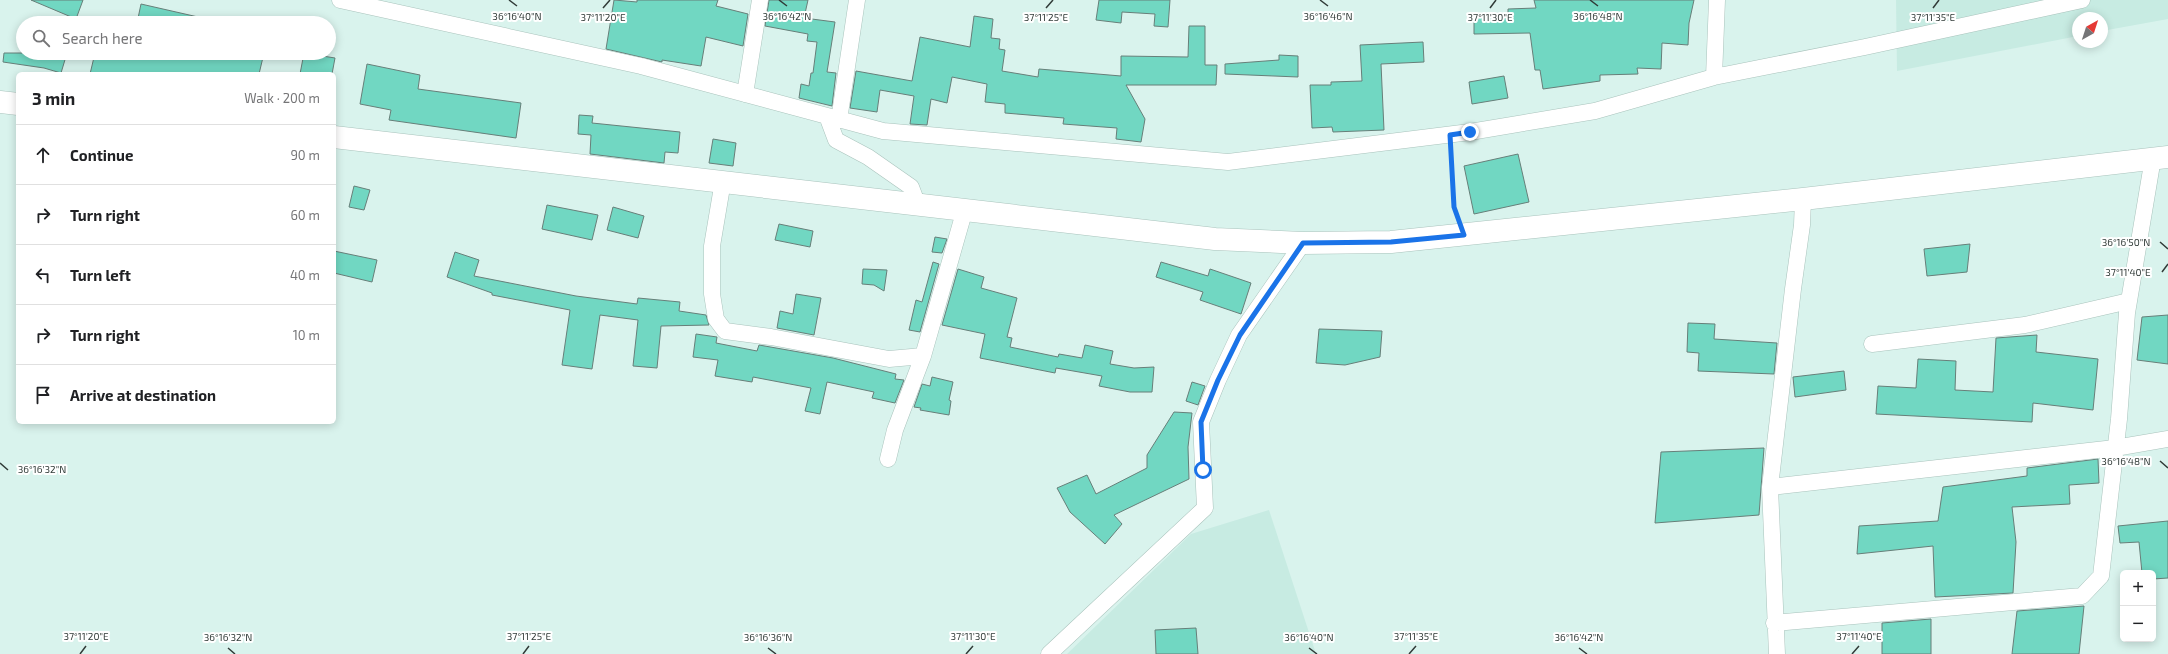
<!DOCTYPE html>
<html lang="en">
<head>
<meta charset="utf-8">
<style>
  :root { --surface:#fff; --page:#f2f2f2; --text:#202124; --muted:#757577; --line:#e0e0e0 }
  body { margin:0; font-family:"Exo 2",sans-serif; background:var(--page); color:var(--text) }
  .controls { position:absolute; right:12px; bottom:12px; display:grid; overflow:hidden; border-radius:6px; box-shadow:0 2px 10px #0003 }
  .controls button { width:36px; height:36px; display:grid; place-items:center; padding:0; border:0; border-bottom:1px solid var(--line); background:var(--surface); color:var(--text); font:20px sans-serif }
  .compass { position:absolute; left:2072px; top:12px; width:36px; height:36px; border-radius:50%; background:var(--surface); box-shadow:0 2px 10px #0003; rotate:39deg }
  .stop { position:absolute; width:12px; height:12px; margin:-9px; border:3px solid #1a73e8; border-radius:50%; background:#fff }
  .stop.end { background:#1a73e8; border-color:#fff; box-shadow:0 1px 4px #0008 }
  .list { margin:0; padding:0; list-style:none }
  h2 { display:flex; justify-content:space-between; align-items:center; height:52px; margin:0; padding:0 16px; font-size:17px }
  h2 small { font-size:13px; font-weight:400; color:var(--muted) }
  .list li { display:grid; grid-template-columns:26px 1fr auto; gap:12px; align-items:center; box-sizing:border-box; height:60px; padding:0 16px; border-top:1px solid var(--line) }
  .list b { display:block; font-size:15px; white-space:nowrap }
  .list em { font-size:13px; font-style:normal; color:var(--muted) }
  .icon { flex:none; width:22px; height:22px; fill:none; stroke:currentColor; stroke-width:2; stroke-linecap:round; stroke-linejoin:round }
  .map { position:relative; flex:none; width:2168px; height:654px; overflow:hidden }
  .search { position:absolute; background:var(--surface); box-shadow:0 2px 10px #0003; left:16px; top:16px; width:320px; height:44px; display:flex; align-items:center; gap:10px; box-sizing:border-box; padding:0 14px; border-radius:22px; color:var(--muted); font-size:15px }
  .panel { position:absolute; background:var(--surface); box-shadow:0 2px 10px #0003; left:16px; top:72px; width:320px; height:352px; border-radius:6px }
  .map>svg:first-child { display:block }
</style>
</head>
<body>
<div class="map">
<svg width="2168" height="654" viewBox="0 0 2168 654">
  <rect width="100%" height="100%" fill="#d9f3ed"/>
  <path fill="#c7ebe2" d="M 1896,0 L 2168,0 L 2168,19 L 2102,31 L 2102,18 L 2078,18 L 2078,36 L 1897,71 Z
    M 1269,510 L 1316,654 L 1067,654 L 1191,534 Z"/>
  <path fill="#71d7c2" stroke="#677f79" d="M 31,0 L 83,0 L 76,19 Z
    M 614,0 L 637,2 L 637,0 L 718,0 L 716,6 L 748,14 L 743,46 L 706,37 L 701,66 L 662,60 L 662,62 L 606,49 Z
    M 769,0 L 808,0 L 804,18 L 835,22 L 827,72 L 836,73 L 832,106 L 799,98 L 801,84 L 809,86 L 811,73 L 813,73 L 817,42 L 807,41 L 808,34 L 765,26 Z
    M 1099,0 L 1170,0 L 1168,27 L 1154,26 L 1155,14 L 1122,12 L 1121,23 L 1096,20 Z
    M 1534,0 L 1694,0 L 1689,23 L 1688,45 L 1662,43 L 1661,69 L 1637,68 L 1638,74 L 1600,75 L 1600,81 L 1543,89 L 1540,70 L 1535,70 L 1530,33 L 1474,34 L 1474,16 L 1508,15 L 1508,9 L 1536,8 Z
    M 141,4 L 198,17 L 197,23 L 137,23 Z
    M 974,16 L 993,19 L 991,38 L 1000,39 L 999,49 L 1005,50 L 1002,71 L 1038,77 L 1039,69 L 1121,76 L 1121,56 L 1188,57 L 1189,26 L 1205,26 L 1205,65 L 1217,65 L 1216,85 L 1126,85 L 1145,119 L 1141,142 L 1116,139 L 1117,128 L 1063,124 L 1064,118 L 1005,113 L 1005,104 L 985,102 L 987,84 L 952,77 L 947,103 L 931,99 L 927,125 L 910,124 L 914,96 L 880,90 L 877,112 L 850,108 L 856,71 L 912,81 L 920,37 L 970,47 Z
    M 1423,42 L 1424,62 L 1381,64 L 1384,130 L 1333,132 L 1332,127 L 1312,128 L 1310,85 L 1331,85 L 1331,82 L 1362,81 L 1360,45 Z
    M 4,53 L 67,53 L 61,73 L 44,68 L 3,62 Z
    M 95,53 L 264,53 L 259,74 L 90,74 Z
    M 304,53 L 335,58 L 332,74 L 300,74 Z
    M 1279,55 L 1298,56 L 1298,77 L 1225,74 L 1225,64 L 1279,60 Z
    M 367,64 L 420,75 L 418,89 L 521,103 L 516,138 L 389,120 L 391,110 L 360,104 Z
    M 1504,76 L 1508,98 L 1472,104 L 1469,82 Z
    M 579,115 L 593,116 L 592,123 L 680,132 L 678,153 L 665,152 L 664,163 L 590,154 L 591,135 L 578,134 Z
    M 713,139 L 736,143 L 733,166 L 709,163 Z
    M 1518,154 L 1529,202 L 1474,214 L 1464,166 Z
    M 354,186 L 370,190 L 364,210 L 349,207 Z
    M 547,205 L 598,215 L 592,240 L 542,229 Z
    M 613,207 L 644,216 L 638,238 L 607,230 Z
    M 779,224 L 813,231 L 810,247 L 775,240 Z
    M 935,237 L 947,239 L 942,253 L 932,252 Z
    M 1970,244 L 1967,272 L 1927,276 L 1924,249 Z
    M 334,251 L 377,260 L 372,282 L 334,273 Z
    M 455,252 L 479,260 L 474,276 L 576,296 L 637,304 L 638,298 L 680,302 L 679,311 L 706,315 L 709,325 L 661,326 L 657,368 L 633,366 L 638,320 L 600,315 L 592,369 L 562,365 L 570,310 L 492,295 L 492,293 L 447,277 Z
    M 933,262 L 939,264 L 920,332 L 909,330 L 916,300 L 922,302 Z
    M 1161,262 L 1208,276 L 1210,269 L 1251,283 L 1241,314 L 1200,300 L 1203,292 L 1156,277 Z
    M 863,269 L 887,270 L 884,291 L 874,285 L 862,284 Z
    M 958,269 L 984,277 L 981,288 L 1017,298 L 1007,337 L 1012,338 L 1010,347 L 1058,357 L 1059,354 L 1082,358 L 1085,345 L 1113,351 L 1110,364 L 1134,368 L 1154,367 L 1152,392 L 1130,392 L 1099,386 L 1102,376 L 1056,368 L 1055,373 L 980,358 L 985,334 L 942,325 Z
    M 796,294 L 821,298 L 814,335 L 777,328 L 780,311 L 793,314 Z
    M 2168,315 L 2168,364 L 2137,360 L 2142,317 Z
    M 1688,323 L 1715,324 L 1714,339 L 1777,343 L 1774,374 L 1698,371 L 1699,353 L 1687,352 Z
    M 1319,329 L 1382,331 L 1380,357 L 1345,365 L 1316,363 Z
    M 696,334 L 717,337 L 716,343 L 757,351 L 759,345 L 833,358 L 896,374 L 895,379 L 904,380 L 895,403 L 872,398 L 874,392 L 827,382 L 820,414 L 805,411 L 811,388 L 753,377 L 752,382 L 715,376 L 718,360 L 693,357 Z
    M 2037,335 L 2036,352 L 2098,359 L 2093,410 L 2033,403 L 2032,422 L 1876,414 L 1878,386 L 1916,388 L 1918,359 L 1956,361 L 1955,390 L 1993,392 L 1996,338 Z
    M 1844,371 L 1846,390 L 1795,397 L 1793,377 Z
    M 932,377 L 953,382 L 949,400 L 951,401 L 949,415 L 920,410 L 921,408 L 914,407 L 922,384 L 930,386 Z
    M 1192,382 L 1205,386 L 1198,405 L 1186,401 Z
    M 1174,412 L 1192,413 L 1188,447 L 1189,479 L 1114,515 L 1122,524 L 1105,544 L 1070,512 L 1057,488 L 1087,475 L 1096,494 L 1147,468 L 1147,455 Z
    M 1764,448 L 1759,515 L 1655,523 L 1661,452 Z
    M 2098,459 L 2099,483 L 2069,485 L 2070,504 L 2012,507 L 2016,542 L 2013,593 L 1935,597 L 1933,546 L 1857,554 L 1859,526 L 1938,521 L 1943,487 L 2027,476 L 2027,468 Z
    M 2168,521 L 2168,578 L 2153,579 L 2153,573 L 2142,573 L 2139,542 L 2120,543 L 2118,526 Z
    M 2084,606 L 2079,654 L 2012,654 L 2017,611 Z
    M 1931,619 L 1931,654 L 1882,654 L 1882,623 Z
    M 1196,628 L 1198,654 L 1156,654 L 1155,630 Z"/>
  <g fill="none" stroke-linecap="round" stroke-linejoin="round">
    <g stroke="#a9c3bc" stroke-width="17">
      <path id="minor" d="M 340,0 L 641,66 L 883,131 L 1228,162 L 1470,132 L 1595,111 L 1714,77 L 1865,47 L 2082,0
        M 1714,77 L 1717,0
        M 745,94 L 760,0
        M 827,116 L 836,140 L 868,157 L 911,187 L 917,203
        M 839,120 L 857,0
        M 723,181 L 712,246 L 712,294 L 716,319 L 725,331 L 771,337 L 889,359 L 923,356
        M 1872,344 L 2025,325 L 2129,301
        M 888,459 L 895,430 L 923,356 L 965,209
        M 1770,487 L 2115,448 L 2168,439
        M 1774,623 L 2082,596 L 2101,576 L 2119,419 L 2127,313 L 2153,158
        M 1049,654 L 1205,508 L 1201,422 L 1218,380 L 1239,335 L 1303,243
        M 1777,654 L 1770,487 L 1793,289 L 1802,225 L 1803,199"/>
    </g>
    <g stroke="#a9c3bc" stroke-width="23">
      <path id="secondary" d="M 0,102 L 18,104
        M 334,137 L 1215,239 L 1303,243 L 1391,242 L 1803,199 L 2168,157"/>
    </g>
    <path stroke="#99ada8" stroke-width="2.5" stroke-dasharray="3 3" stroke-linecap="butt" d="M 1451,151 L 1454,207 L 1457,216"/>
    <use href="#minor" stroke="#fff" stroke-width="16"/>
    <use href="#secondary" stroke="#fff" stroke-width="22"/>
  </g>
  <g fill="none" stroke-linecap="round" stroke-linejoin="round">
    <path stroke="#1a73e8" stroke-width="5" d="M 1203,470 L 1201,422 L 1218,380 L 1240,335 L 1303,243 L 1391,242 L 1464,235 L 1454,207 L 1450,135 L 1470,132"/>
  </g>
  <path fill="none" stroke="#313b38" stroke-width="1.5" d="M 509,0 L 517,6M 779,0 L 787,6M 1320,0 L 1328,6M 1590,0 L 1598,6M 603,8 L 610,0M 1046,8 L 1053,0M 1490,8 L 1496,0M 1933,8 L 1939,0M 2160,242 L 2168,249M 2162,272 L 2168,264M 2160,461 L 2168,468M 0,463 L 8,470M 228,648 L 235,654M 768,648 L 776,654M 1309,648 L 1317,654M 1579,648 L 1587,654M 80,654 L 86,646M 523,654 L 529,646M 966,654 L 973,646M 1409,654 L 1416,646M 1852,654 L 1859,646"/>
  <g font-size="10" text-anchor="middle" fill="#313b38" stroke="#fff" stroke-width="4" stroke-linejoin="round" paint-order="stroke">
    <text x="517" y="20">36°16'40"N</text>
    <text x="787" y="20">36°16'42"N</text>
    <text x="1328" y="20">36°16'46"N</text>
    <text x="1598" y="20">36°16'48"N</text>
    <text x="603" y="21">37°11'20"E</text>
    <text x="1046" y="21">37°11'25"E</text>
    <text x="1490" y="21">37°11'30"E</text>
    <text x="1933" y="21">37°11'35"E</text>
    <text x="2126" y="246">36°16'50"N</text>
    <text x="2128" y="276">37°11'40"E</text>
    <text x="2126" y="465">36°16'48"N</text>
    <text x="42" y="473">36°16'32"N</text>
    <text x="86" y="640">37°11'20"E</text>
    <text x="529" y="640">37°11'25"E</text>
    <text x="973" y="640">37°11'30"E</text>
    <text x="1416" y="640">37°11'35"E</text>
    <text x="1859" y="640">37°11'40"E</text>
    <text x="228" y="641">36°16'32"N</text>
    <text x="768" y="641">36°16'36"N</text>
    <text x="1309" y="641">36°16'40"N</text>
    <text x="1579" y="641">36°16'42"N</text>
  </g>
</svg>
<div class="controls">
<button>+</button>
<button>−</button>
</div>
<svg class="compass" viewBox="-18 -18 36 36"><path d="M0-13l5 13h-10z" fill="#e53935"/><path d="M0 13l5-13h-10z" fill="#757577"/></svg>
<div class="stop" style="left:1203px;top:470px"></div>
<div class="stop end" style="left:1470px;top:132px"></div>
<div class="search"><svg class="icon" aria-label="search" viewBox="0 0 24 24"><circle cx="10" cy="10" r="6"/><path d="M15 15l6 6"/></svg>Search here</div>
<section class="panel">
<h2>3 min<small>Walk · 200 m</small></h2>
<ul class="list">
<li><svg class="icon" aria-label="ahead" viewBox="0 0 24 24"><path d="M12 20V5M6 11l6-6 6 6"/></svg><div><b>Continue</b></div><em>90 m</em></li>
<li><svg class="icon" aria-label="right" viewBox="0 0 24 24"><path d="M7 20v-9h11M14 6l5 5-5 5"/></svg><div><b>Turn right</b></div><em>60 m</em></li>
<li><svg class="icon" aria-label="left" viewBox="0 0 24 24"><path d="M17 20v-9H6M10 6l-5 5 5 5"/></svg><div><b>Turn left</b></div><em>40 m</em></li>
<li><svg class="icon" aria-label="right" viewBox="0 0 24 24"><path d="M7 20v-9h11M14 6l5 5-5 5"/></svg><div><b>Turn right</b></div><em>10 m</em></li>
<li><svg class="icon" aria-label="arrive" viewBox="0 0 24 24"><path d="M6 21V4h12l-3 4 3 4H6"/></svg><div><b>Arrive at destination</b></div></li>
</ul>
</section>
</div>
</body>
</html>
